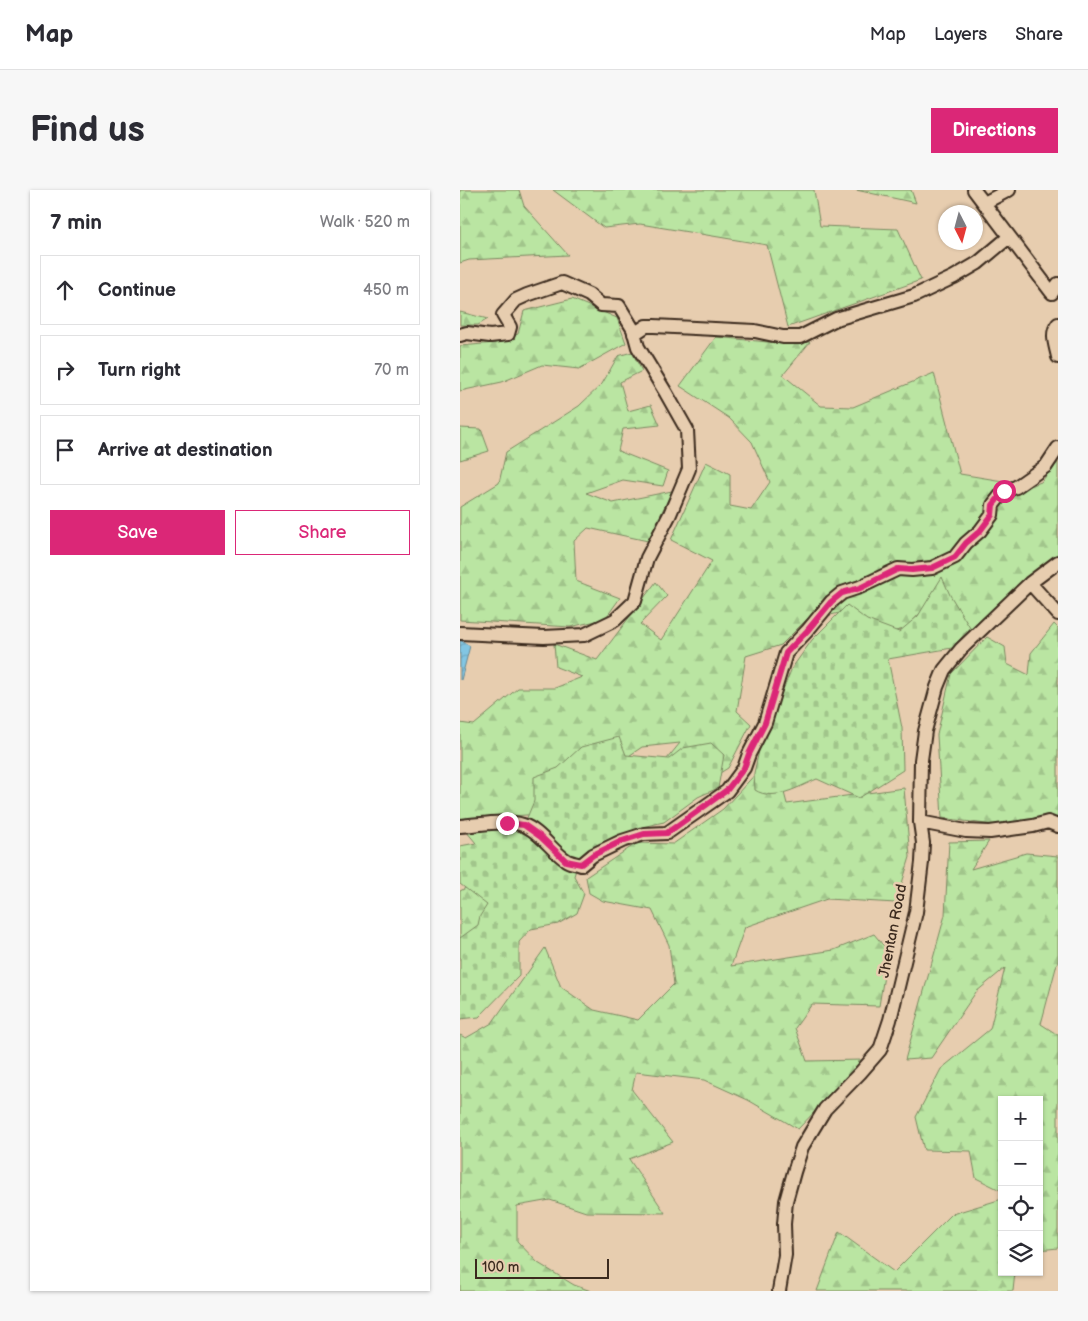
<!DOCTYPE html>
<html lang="en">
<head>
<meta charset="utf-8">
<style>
  :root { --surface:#fff; --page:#f7f7f7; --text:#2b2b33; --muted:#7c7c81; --line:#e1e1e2; --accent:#db2777 }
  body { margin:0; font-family:"Balsamiq Sans",sans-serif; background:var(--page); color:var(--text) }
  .controls { position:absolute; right:15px; bottom:15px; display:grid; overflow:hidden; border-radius:0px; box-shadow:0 1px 4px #0004 }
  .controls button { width:45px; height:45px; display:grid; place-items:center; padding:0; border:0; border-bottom:1px solid var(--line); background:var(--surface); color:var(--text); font:25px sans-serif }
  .compass { position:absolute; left:478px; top:15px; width:45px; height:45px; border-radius:50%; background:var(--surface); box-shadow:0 1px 4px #0004; rotate:174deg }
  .scale { position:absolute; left:15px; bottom:12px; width:134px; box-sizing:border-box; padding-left:5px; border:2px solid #3b2a1e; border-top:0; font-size:14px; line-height:18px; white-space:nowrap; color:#3b2a1e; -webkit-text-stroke:4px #e7cdaf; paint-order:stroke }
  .stop { position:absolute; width:15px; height:15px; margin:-11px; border:4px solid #db2777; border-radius:50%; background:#fff }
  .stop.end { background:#db2777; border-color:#fff; box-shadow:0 1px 5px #0008 }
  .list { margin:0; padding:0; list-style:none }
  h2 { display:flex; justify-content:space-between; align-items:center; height:65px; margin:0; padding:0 20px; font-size:21px }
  h2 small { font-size:16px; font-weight:400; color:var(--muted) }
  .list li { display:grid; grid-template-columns:32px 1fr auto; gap:15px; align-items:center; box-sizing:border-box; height:70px; margin:0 10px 10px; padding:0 10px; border:1px solid var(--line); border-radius:0px }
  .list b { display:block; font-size:19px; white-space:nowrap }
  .list em { font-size:16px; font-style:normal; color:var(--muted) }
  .actions { display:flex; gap:10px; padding:15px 20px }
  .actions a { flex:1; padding:11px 0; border:1px solid var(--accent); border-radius:0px; text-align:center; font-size:18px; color:var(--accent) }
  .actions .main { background:var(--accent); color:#fff }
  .icon { flex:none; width:28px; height:28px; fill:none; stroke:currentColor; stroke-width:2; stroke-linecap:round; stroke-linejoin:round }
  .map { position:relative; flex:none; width:598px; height:1101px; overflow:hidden; border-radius:0px }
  header { display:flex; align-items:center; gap:30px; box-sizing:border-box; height:70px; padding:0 25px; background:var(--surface); border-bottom:1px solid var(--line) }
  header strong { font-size:24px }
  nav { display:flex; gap:28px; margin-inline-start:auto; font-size:18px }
  .intro { display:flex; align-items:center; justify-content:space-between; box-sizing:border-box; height:120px; padding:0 30px }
  h1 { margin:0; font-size:35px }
  .button { padding:12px 22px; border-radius:0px; background:var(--accent); color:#fff; font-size:18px; font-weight:700 }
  main { display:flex; gap:30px; padding:0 30px }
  aside { flex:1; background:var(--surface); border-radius:0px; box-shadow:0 1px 4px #0004 }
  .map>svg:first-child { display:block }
</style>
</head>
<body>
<header>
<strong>Map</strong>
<nav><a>Map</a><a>Layers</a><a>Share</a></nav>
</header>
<div class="intro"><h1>Find us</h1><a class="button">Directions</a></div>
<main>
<aside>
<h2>7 min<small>Walk · 520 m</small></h2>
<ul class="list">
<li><svg class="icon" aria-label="ahead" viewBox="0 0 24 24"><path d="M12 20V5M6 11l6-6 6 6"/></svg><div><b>Continue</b></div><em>450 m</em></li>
<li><svg class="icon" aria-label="right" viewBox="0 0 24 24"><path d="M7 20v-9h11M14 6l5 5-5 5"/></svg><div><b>Turn right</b></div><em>70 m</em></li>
<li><svg class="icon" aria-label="arrive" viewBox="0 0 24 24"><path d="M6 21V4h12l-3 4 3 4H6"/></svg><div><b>Arrive at destination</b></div></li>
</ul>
<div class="actions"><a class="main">Save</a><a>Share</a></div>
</aside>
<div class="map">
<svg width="598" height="1101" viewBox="0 0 598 1101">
  <defs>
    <pattern id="forest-firs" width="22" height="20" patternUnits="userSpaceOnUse" patternTransform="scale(1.25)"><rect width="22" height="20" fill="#bae5a2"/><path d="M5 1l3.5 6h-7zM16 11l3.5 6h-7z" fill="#a1c58b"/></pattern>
    <pattern id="cemetery-stones" width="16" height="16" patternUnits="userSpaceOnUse" patternTransform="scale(1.25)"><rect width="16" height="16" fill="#bae5a2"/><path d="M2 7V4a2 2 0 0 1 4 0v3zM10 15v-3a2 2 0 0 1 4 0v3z" fill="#a1c58b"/></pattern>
    <pattern id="water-waves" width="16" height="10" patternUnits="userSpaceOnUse" patternTransform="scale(1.25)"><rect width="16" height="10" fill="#82c6e3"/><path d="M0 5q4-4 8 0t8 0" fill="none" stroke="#71aac2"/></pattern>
  </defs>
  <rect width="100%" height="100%" fill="#e7cdaf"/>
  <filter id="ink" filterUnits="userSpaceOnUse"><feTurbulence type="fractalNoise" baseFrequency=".02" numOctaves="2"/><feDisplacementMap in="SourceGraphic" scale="10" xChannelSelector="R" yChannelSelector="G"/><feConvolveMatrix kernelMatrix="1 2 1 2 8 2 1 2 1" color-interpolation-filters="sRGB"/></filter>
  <g filter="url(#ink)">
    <path fill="url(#forest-firs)" stroke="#7a8860" d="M 0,0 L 59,0 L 64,16 L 108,65 L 9,70 L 0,73 Z
      M 93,0 L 354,0 L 360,36 L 438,39 L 461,90 L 328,137 L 307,55 L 180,34 L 144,38 Z
      M 396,0 L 451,0 L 456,13 Z
      M 112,109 L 157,128 L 166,153 L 119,179 L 82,175 L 42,192 L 0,201 L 0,156 L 35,153 L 58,144 L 64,121 Z
      M 0,122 L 28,129 L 18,135 L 0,135 Z
      M 256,147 L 318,153 L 350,152 L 323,185 L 361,216 L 393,217 L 474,183 L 500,284 L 549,292 L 525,315 L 527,326 L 506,344 L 495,359 L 480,371 L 443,373 L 401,390 L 365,407 L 349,427 L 321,455 L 286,466 L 277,521 L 291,534 L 268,578 L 203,618 L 184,597 L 220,553 L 182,557 L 83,624 L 0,629 L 0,533 L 14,535 L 58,498 L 95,498 L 122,487 L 96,477 L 94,454 L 137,470 L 196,392 L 207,406 L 180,434 L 201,450 L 252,371 L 211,350 L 246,272 L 270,284 L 270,316 L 291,320 L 310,292 L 292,252 L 269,228 L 220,196 Z
      M 172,162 L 182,181 L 160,192 L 168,221 L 191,215 L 200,235 L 163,239 L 158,261 L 208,281 L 203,296 L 163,290 L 126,303 L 153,313 L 212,301 L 188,351 L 128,338 L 114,351 L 116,391 L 160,408 L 145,429 L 110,437 L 0,430 L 0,317 L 39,293 L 46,262 L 119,216 L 142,194 L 158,166 Z
      M 0,238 L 21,239 L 29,261 L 0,270 Z
      M 598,272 L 598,364 L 503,450 L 488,426 L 482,400 L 445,439 L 425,443 L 388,421 L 366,426 L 379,411 L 439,385 L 475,382 L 512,355 L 539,321 L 545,305 L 581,292 Z
      M 594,434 L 598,438 L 598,628 L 533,635 L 482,628 L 477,545 L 491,484 L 527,447 L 545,457 L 547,474 L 569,485 L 571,463 Z
      M 314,564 L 327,614 L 444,598 L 450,667 L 436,713 L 367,709 L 285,737 L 271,776 L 374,760 L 414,744 L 428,761 L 419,816 L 352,814 L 335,838 L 347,871 L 404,870 L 338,939 L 288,910 L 244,890 L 176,882 L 172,900 L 213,952 L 169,969 L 205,1023 L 126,1022 L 90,1010 L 57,1016 L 57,1051 L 78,1073 L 114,1095 L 131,1101 L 0,1101 L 0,845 L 6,848 L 32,833 L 85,758 L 101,797 L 134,820 L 178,830 L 214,794 L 209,755 L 192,720 L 143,711 L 129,703 L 126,687 L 177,653 L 213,654 L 263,619 Z
      M 529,651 L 511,679 L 566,663 L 598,666 L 598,770 L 581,834 L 598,845 L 598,1058 L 579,1060 L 579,910 L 542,910 L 542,1001 L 516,988 L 511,961 L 464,960 L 456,927 L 481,879 L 530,839 L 545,778 L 516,802 L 471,868 L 445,870 L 485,725 L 489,652 Z
      M 67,667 L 0,771 L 0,701 Z
      M 542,1009 L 542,1082 L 555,1082 L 553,1101 L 357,1101 L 379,1042 L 434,1082 L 492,1024 Z"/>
    <path fill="url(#cemetery-stones)" stroke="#7a8860" d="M 482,387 L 490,405 L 510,438 L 492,458 L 428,469 L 442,538 L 443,580 L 399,608 L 357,589 C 338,597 314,612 295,600 L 294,583 L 301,552 L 332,478 L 352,450 L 387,415 L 407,430 L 439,442 L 458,426 Z
      M 159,547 L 166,565 L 209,569 L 223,558 L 251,553 L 264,565 L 258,598 L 238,607 L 204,632 L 182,637 L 160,646 L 119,669 L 114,686 L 124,704 L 117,723 L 98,734 L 71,739 L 59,752 L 59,786 L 19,827 L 0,829 L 0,748 L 18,735 L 20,726 L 27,715 L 0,694 L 0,656 L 16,653 L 6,641 L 64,635 L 74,611 L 74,587 L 98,578 L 121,557 Z"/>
    <path fill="url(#water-waves)" stroke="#668894" d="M 0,450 L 10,456 L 1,490 L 0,490 Z"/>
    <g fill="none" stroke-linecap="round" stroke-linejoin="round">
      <g stroke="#3b2a1e" stroke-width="16">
        <path id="minor" d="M 514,0 L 592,103 L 598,94
          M 524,13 L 549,0
          M 598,134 C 590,144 596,156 598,167
          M 174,144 L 186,136 L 194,136 L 295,141 L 323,147 L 340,147 L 376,129 L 454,106 L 494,87 L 518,73 L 549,47
          M 0,145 L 7,143 L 30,146 L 48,144 L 50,137 L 43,125 L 56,110 L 67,105 L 102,93 L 129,105 L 141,115 L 159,116 L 173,139 L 178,157 L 206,203 L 227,240 L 229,279 L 210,324 L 187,368 L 175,411 L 155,430 L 124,445 L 84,447 L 0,443
          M 570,393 L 598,424
          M 460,632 L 506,641 L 530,642 L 573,636 L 588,632 L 598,636
          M 0,636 C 20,635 43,629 63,635 C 79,640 92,661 106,670 C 110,673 116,673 121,675 L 133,665 L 162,651 L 184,644 L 207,643 L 267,601 L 284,578 L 289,564 L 305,533 L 326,463 L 347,441 L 371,412 L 382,403 L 400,397 L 438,379 L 452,380 L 472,378 L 495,367 L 506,353 L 520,341 L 532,325 L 533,315 L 544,301 L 556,297 L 586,276 L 598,258
          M 319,1101 L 325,1065 L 324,1034 L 326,1011 L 334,982 L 342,957 L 365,919 L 400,883 L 420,860 L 430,830 L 456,722 L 462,672 L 463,653 L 460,632 L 461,570 L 465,541 L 477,497 L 484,480 L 501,459 L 570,393 L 598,372"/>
      </g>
      <use href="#minor" stroke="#e7cdaf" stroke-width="12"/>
    </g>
  </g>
  <g fill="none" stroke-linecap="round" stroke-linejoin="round" filter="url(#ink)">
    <path stroke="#db2777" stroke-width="6" d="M 47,633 L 64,635 L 81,647 L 106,671 L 121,674 L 133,665 L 162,651 L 184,644 L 207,643 L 267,600 L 284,578 L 289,564 L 305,533 L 326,463 L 347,441 L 371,412 L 382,403 L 400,398 L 438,379 L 452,380 L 472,378 L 495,367 L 506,353 L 520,341 L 532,325 L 533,315 L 544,301"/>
  </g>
  <g text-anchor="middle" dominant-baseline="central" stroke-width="5" stroke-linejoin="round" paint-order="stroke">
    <g font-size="15" fill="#3b2a1e" stroke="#e7cdaf">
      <text transform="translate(433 741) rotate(-79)">Jhentan Road</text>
    </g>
  </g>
</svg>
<div class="controls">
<button>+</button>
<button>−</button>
<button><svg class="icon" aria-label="locate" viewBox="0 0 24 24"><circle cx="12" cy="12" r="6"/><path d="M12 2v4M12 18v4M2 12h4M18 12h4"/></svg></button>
<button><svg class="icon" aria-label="layers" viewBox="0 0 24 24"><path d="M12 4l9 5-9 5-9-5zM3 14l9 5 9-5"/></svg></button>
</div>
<svg class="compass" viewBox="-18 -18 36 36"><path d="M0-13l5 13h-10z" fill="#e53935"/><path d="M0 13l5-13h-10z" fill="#7c7c81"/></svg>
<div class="scale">100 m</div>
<div class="stop" style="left:544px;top:301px"></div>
<div class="stop end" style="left:47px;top:633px"></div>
</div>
</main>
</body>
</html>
